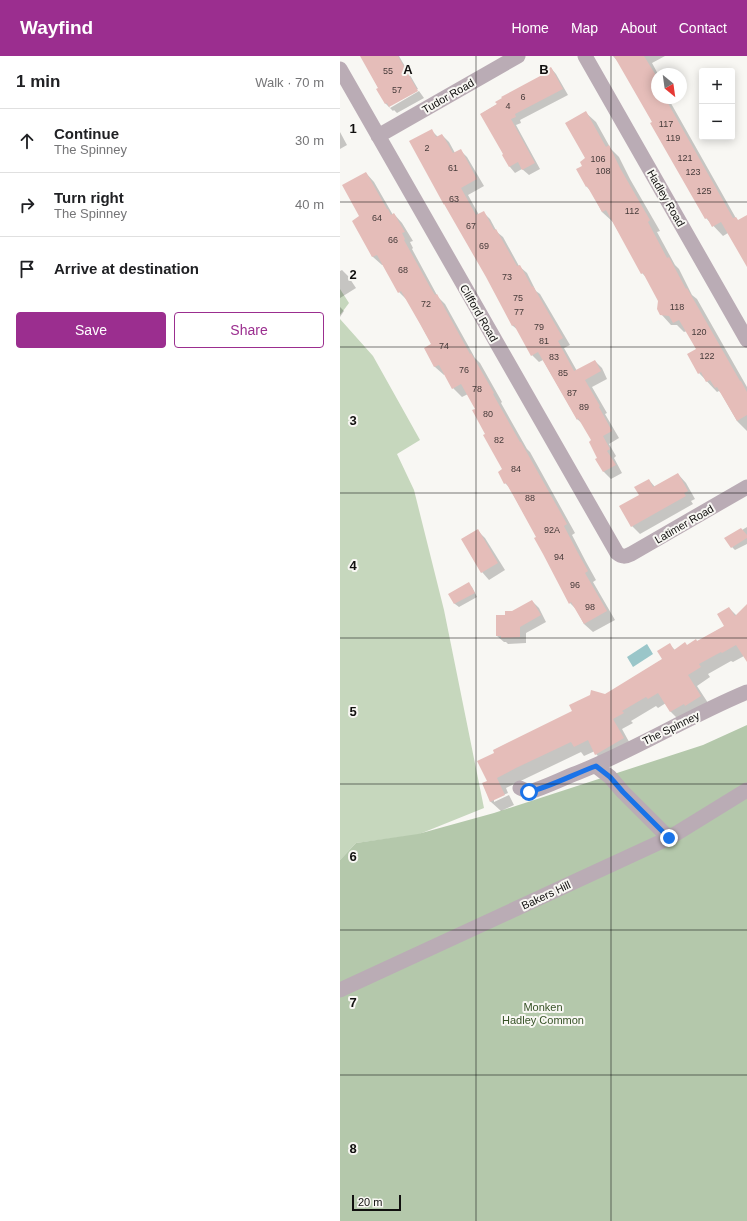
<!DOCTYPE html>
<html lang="en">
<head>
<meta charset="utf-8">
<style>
  :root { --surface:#fff; --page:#f2f2f2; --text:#202124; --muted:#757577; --line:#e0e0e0; --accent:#9b2e8f }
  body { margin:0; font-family:Helvetica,sans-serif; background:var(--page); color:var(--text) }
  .controls { position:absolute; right:12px; top:12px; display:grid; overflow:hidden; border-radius:4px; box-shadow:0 2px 10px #0003 }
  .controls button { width:36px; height:36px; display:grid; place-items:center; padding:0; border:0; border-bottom:1px solid var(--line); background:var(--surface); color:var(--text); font:20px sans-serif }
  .compass { position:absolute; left:311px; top:12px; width:36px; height:36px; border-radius:50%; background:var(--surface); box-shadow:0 2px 10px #0003; rotate:151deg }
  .scale { position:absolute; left:12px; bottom:10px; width:49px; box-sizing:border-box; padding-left:4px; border:2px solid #11100f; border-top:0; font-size:11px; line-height:14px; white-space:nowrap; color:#11100f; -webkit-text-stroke:3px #f8f7f3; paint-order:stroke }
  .stop { position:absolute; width:12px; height:12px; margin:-9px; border:3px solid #1a73e8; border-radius:50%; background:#fff }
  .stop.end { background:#1a73e8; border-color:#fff; box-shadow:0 1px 4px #0008 }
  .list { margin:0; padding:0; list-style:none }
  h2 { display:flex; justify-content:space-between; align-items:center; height:52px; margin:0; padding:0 16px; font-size:17px }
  h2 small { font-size:13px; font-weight:400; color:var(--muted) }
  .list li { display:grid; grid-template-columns:26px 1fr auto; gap:12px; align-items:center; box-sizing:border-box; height:64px; padding:0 16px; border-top:1px solid var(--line) }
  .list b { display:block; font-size:15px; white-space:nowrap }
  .list p { margin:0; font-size:13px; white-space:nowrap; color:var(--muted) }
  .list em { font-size:13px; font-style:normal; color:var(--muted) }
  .actions { display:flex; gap:8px; padding:12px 16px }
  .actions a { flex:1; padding:9px 0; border:1px solid var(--accent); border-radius:4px; text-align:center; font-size:14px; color:var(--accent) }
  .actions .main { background:var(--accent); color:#fff }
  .icon { flex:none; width:22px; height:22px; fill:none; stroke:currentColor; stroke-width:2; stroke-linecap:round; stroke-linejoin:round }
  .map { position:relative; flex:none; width:407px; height:1165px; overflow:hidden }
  header { display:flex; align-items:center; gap:24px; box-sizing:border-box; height:56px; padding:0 20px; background:var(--accent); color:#fff }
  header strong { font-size:19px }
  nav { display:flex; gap:22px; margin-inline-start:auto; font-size:14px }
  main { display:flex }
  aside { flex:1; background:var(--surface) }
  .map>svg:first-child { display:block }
</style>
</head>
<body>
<header>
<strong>Wayfind</strong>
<nav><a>Home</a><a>Map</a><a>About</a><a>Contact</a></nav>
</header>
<main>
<aside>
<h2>1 min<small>Walk · 70 m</small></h2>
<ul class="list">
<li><svg class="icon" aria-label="ahead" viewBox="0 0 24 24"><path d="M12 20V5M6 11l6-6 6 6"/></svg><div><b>Continue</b><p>The Spinney</p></div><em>30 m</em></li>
<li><svg class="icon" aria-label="right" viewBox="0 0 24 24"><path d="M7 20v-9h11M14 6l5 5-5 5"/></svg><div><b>Turn right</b><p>The Spinney</p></div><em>40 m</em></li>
<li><svg class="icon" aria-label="arrive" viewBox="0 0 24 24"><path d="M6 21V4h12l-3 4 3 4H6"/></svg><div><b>Arrive at destination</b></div></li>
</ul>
<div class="actions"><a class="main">Save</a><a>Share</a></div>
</aside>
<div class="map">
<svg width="407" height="1165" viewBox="0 0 407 1165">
  <rect width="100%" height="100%" fill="#f8f7f3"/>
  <path fill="#c6d7bd" d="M 0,233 L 9,247 L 0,259 Z
    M 0,263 L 33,300 L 80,384 L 57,398 L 74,434 L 104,554 L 144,752 L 77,779 L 16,787 L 0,804 Z"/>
  <path fill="#b4c8ab" d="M 407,669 L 407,1165 L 0,1165 L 0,804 L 16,787 L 78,778 L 154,757 L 363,689 Z"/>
  <path fill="#9ac6c9" d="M 307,588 L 313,598 L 293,611 L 287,601 Z"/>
  <path fill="#0003" d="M 21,0 L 59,0 L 78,33 L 49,50 L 50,52 L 79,35 L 84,42 L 57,57 L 54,54 L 53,55 L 46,48 L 38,33 L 39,33 Z
    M 273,0 L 325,0 L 312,7 L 318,18 L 317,18 L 317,42 L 328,42 L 397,164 L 399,165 L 407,160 L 407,208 L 388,177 L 383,180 L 366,162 L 281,9 Z
    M 211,12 L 216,18 L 228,39 L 180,64 L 181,67 L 176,69 L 200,113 L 189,119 L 182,113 L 175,117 L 170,111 L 163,99 L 165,98 L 141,58 L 203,20 Z
    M 245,56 L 256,66 L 271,93 L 279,101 L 290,123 L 320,175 L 317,176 L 335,209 L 339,213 L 352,239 L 357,243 L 407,331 L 407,375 L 397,365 L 381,337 L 379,335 L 377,336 L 359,317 L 357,294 L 347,275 L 344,276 L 337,269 L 331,269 L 321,258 L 319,245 L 307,222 L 302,217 L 273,166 L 262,156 L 251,135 L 246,130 Z
    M 91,74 L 98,81 L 102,79 L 109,86 L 115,97 L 120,94 L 127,101 L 144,130 L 128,139 L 139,159 L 143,156 L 150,163 L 157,176 L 163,181 L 179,210 L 187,217 L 196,235 L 200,238 L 230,289 L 224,292 L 237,315 L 255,305 L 262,312 L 267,323 L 252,331 L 267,357 L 265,358 L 279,382 L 269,388 L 276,400 L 274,402 L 282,417 L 271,423 L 264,416 L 257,403 L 258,402 L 253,384 L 244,369 L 237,363 L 203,304 L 199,306 L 192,299 L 179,275 L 173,270 L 147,220 Z
    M 0,76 L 7,89 L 0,93 Z
    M 26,117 L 34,126 L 53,159 L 54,158 L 62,167 L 73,185 L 70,186 L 73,192 L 72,193 L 98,241 L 105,248 L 135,302 L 140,307 L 162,346 L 161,347 L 187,393 L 190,396 L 235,477 L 232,479 L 246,506 L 256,524 L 253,526 L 275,564 L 253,576 L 244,568 L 236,553 L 230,547 L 197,481 L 169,431 L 165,427 L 163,414 L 146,379 L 136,353 L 128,338 L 122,341 L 113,332 L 105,318 L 104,319 L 95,311 L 85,293 L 92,289 L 68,245 L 59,236 L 43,209 L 42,209 L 33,201 L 13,165 L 21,161 Z
    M 2,214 L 8,220 L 16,232 L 0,242 L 0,215 Z
    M 0,251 L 4,255 L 0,261 Z
    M 338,418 L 346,427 L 355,443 L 351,445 L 353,448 L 300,478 L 292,470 L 300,440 L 309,424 L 315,431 Z
    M 407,471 L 407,488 L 395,494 L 392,491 L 402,474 Z
    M 138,475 L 145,482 L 165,514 L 149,524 L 142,516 Z
    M 128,528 L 132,531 L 137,541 L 119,551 L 115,548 L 110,538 Z
    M 192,545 L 199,552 L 206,566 L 186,577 L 186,587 L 168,588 L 166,586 L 164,586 L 157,580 L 166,560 Z
    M 407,549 L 407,604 L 404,600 L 393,606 L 391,605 L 368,618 L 370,621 L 357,630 L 370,650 L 341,666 L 331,656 L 326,647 L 318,652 L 316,650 L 291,665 L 293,667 L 282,673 L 293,693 L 266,708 L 256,698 L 255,695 L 244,700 L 241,696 L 166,732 L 168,737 L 154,743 L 154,746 L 169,739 L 174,749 L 161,755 L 151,746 L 143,728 L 148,725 L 265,639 L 323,603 L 330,589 L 335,594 L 357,586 L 385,570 L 389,552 L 397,560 Z"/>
  <path fill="#e5bdb9" d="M 20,0 L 58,0 L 78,35 L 49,51 L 47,47 L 45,48 L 36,33 L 38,32 Z
    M 274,0 L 304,0 L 317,21 L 317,42 L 325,42 L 393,162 L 396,161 L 398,164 L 407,159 L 407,211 L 381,166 L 372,171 L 367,162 L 365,163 L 310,67 L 312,66 Z
    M 211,11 L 223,33 L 175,58 L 176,61 L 171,63 L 195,107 L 182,114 L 178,106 L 169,111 L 162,99 L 163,98 L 140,58 L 157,48 L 155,46 L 162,42 L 161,41 L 202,19 L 200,17 Z
    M 246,55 L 266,91 L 269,89 L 280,112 L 310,164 L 308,166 L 327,202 L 329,201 L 346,233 L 347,232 L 400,325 L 401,325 L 407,336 L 407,359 L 397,365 L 377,331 L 375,332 L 370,324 L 366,326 L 361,316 L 358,318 L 347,298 L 356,293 L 339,264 L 333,267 L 329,260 L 320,259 L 317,253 L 318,245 L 303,217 L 301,218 L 266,154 L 262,156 L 247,130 L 246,131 L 236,113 L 242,110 L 240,106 L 245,102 L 225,67 Z
    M 92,73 L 96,81 L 102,78 L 113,97 L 121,93 L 137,123 L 121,132 L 136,159 L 144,155 L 154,174 L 156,173 L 177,210 L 180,209 L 192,231 L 193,230 L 223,282 L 218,285 L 234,315 L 255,304 L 261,315 L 245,324 L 260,350 L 259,351 L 272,375 L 263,380 L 270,393 L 267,395 L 276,409 L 263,416 L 255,403 L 257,402 L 249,386 L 251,384 L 238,362 L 237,364 L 198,296 L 191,300 L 174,269 L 172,270 L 146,221 L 104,148 L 104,149 L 69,85 Z
    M 26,116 L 47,153 L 48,153 L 51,159 L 54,157 L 59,166 L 65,176 L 62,177 L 65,183 L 64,184 L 90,231 L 95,239 L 97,238 L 130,298 L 131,297 L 154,337 L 153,338 L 180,386 L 181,386 L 227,468 L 224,470 L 238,497 L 248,515 L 245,517 L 267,555 L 244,568 L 231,546 L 229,548 L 203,498 L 194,482 L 196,481 L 173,439 L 166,427 L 164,428 L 158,416 L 162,413 L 143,379 L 145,378 L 132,354 L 135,353 L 121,328 L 112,333 L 99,309 L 94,311 L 84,292 L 91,288 L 80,268 L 61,235 L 58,237 L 37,199 L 32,201 L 12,165 L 19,160 L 2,129 Z
    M 338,417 L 348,435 L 344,437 L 346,440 L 291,471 L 279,450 L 299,439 L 294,431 L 309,423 L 313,431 Z
    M 401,472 L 407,479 L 407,482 L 391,492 L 384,482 Z
    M 138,473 L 158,507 L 141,517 L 121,483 Z
    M 129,526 L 135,537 L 114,548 L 108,538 Z
    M 192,544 L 201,559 L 180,571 L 180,581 L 161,582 L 161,580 L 156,580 L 156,559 L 165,559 L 165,555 L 172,555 Z
    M 407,548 L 407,606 L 396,589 L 382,597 L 381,596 L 359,608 L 361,611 L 348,619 L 361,640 L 345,650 L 344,648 L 330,656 L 318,637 L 308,643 L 306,641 L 282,655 L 284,657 L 273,663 L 284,682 L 255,699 L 248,684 L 234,691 L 231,686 L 176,712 L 157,722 L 165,739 L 150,746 L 142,727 L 147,725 L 137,705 L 154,697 L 153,694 L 232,655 L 229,649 L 250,639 L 251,634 L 265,638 L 270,635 L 322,603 L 317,595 L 330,587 L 334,594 L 345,586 L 347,589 L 356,583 L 357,585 L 384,570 L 377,558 L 389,551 L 395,560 Z"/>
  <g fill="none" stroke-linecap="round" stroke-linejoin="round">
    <path stroke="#baacb5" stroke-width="15" d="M 245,0 L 407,284
      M 0,13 L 277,497 C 282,501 285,501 291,498 L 407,431
      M 38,80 L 178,0
      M 256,710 L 270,721 L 283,736 L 329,782
      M 180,732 L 189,736 C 206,731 221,723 237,717 C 295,694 349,660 407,636
      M 0,934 L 329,782 L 407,734"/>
  </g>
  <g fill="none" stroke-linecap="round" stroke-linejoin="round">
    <path stroke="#1a73e8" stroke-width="5" d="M 189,736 C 212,730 234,718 256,710 L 270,721 L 283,736 L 329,782"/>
  </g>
  <path fill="none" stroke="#11100f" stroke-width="1" stroke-opacity="0.55" d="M 136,0 L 136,1165M 271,0 L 271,1165M 0,146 L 407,146M 0,291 L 407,291M 0,437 L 407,437M 0,582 L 407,582M 0,728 L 407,728M 0,874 L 407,874M 0,1019 L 407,1019"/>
  <g text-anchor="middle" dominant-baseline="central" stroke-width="4" stroke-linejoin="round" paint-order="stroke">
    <g font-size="9" fill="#463b3a">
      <text x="48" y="15">55</text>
      <text x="57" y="34">57</text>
      <text x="183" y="41">6</text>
      <text x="168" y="50">4</text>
      <text x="326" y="68">117</text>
      <text x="333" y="82">119</text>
      <text x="87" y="92">2</text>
      <text x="345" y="102">121</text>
      <text x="258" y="103">106</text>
      <text x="113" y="112">61</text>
      <text x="263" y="115">108</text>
      <text x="353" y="116">123</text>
      <text x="364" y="135">125</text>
      <text x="114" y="143">63</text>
      <text x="292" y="155">112</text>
      <text x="37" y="162">64</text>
      <text x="131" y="170">67</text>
      <text x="53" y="184">66</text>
      <text x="144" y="190">69</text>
      <text x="63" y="214">68</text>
      <text x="167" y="221">73</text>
      <text x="178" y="242">75</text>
      <text x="86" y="248">72</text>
      <text x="337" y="251">118</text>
      <text x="179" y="256">77</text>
      <text x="199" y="271">79</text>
      <text x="359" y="276">120</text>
      <text x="204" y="285">81</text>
      <text x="104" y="290">74</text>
      <text x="367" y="300">122</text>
      <text x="214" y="301">83</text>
      <text x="124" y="314">76</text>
      <text x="223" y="317">85</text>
      <text x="137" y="333">78</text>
      <text x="232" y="337">87</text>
      <text x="244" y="351">89</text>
      <text x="148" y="358">80</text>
      <text x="159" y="384">82</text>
      <text x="176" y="413">84</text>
      <text x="190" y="442">88</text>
      <text x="212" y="474">92A</text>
      <text x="219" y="501">94</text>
      <text x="235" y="529">96</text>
      <text x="250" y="551">98</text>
    </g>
    <g font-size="11" fill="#11100f" stroke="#f8f7f3">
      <text transform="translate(108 40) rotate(-30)">Tudor Road</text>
      <text transform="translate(326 142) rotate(60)">Hadley Road</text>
      <text transform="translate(139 257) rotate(60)">Clifford Road</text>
      <text transform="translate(344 468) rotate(-30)">Latimer Road</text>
      <text transform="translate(331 672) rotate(-26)">The Spinney</text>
      <text transform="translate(206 839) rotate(-25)">Bakers Hill</text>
    </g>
    <g font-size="11" fill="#365226" stroke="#f8f7f3">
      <text x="203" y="951">Monken<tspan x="203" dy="13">Hadley Common</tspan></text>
    </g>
  </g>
  <g font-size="13" text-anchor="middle" font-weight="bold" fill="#11100f" stroke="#f8f7f3" stroke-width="4" stroke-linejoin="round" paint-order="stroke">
    <text x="68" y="18">A</text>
    <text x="204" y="18">B</text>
    <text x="13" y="77">1</text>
    <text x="13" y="223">2</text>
    <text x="13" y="369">3</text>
    <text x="13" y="514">4</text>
    <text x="13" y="660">5</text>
    <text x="13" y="805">6</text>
    <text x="13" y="951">7</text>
    <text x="13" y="1097">8</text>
  </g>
</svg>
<div class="controls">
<button>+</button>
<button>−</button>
</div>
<svg class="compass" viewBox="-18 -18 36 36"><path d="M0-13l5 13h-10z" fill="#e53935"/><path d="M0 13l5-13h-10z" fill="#757577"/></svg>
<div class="scale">20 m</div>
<div class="stop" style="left:189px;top:736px"></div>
<div class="stop end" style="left:329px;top:782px"></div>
</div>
</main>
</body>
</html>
